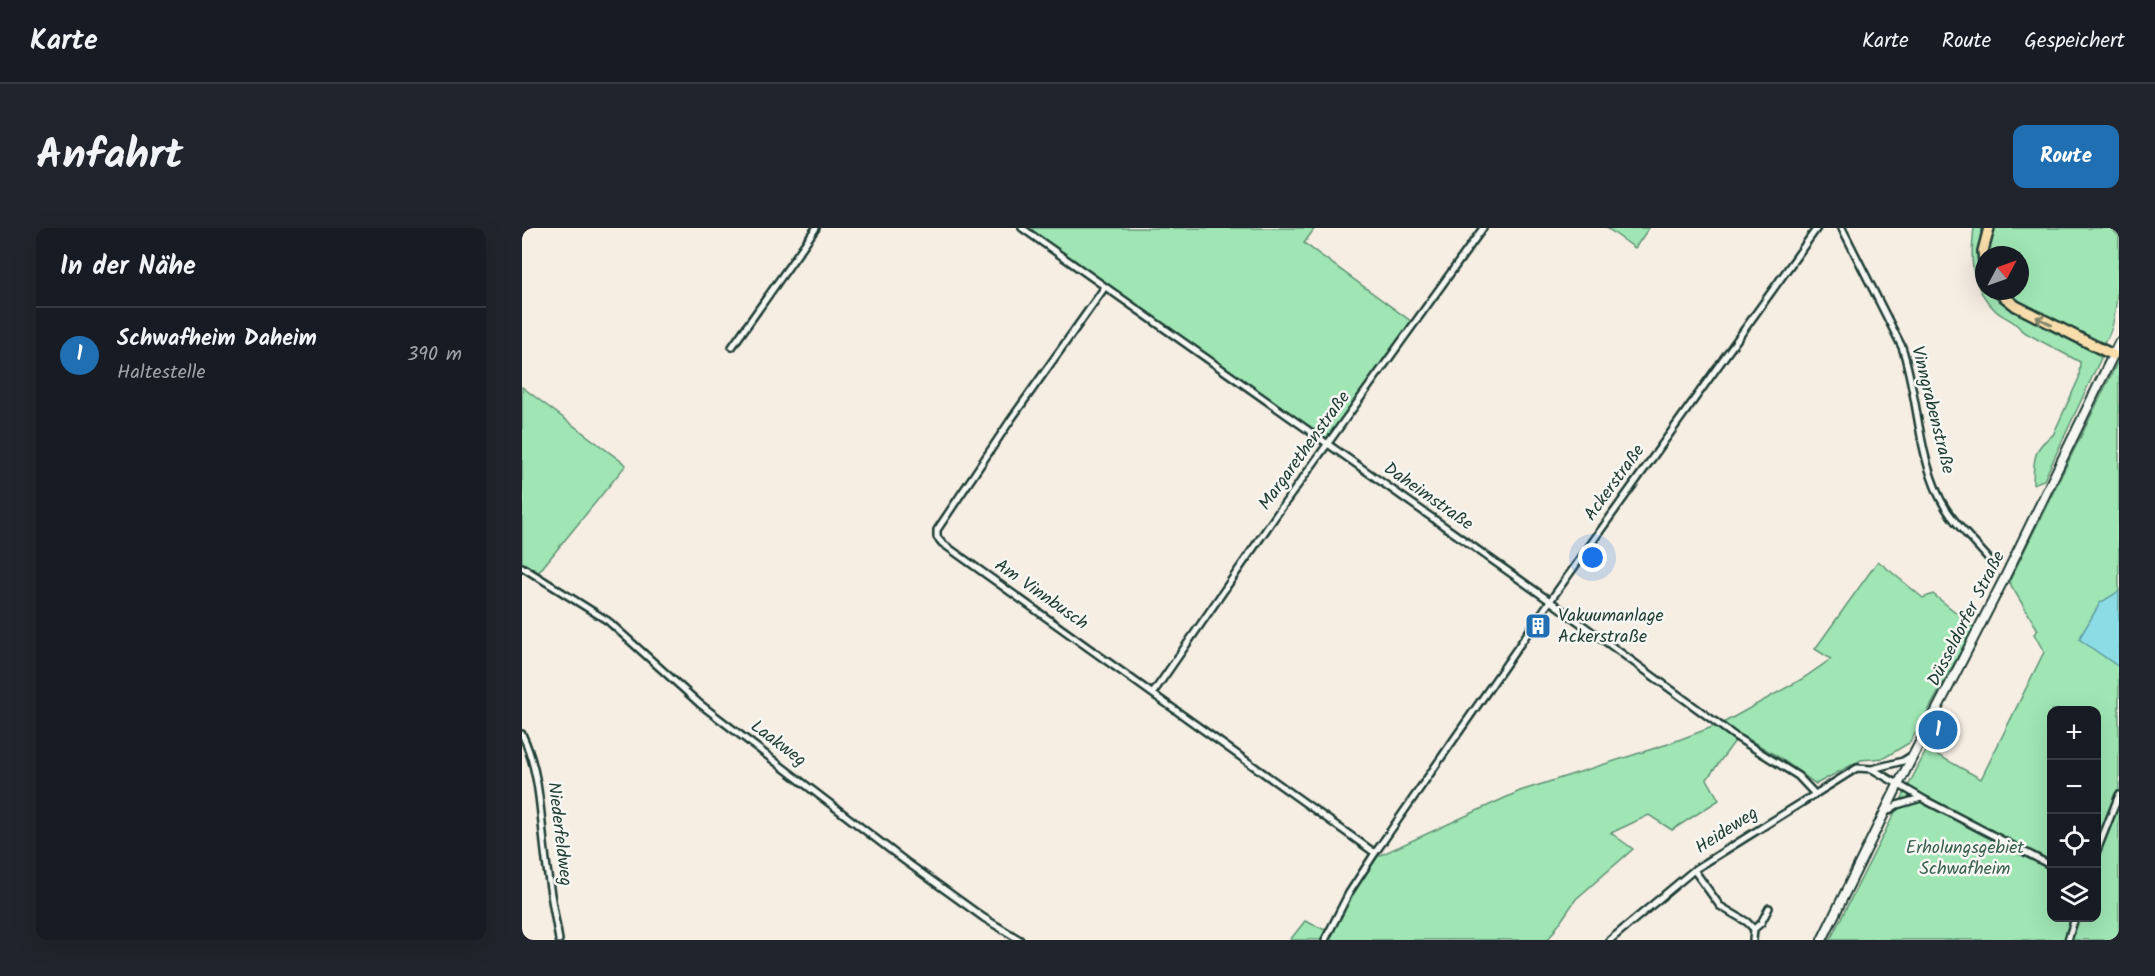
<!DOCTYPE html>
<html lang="de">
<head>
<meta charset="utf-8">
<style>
  :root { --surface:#171b24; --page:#20242c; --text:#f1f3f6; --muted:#9ea1a6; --line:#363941; --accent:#1f6fb2 }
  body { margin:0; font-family:Kalam,sans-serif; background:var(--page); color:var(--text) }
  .controls { position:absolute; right:18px; bottom:18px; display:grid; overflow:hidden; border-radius:12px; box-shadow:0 6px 24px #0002 }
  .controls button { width:54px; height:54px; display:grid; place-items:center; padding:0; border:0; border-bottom:2px solid var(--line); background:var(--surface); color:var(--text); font:30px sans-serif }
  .compass { position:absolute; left:1453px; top:18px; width:54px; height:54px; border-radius:50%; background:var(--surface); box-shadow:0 6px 24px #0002; rotate:49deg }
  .you { position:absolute; left:1071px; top:330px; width:21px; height:21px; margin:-15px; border:4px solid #fff; border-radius:50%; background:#1a73e8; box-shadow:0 0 0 9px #1a73e833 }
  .badge { display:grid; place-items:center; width:39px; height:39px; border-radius:50%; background:var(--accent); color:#fff; font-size:20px; font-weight:700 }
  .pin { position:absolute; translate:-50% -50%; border:3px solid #fff; box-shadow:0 2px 6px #0006 }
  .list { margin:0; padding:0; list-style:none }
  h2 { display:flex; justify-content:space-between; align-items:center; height:78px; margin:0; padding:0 24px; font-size:26px }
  h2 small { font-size:20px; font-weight:400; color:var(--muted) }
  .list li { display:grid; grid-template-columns:39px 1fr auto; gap:18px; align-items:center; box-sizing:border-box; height:96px; padding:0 24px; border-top:2px solid var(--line) }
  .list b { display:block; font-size:22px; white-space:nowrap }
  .list p { margin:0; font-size:20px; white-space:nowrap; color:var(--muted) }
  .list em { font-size:20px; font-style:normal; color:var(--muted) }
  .icon { flex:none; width:33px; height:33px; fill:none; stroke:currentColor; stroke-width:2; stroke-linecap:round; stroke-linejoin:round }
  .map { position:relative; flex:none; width:1597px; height:712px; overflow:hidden; border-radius:12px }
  header { display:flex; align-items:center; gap:36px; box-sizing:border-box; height:84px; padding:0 30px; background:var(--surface); border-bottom:2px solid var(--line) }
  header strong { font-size:28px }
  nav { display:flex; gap:33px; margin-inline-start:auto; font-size:21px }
  .intro { display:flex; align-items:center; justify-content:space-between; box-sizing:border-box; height:144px; padding:0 36px }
  h1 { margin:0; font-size:42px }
  .button { padding:15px 27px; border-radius:12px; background:var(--accent); color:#fff; font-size:21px; font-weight:700 }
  main { display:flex; gap:36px; padding:0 36px }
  aside { flex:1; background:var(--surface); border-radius:12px; box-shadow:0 6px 24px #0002 }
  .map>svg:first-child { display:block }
</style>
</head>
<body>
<header>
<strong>Karte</strong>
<nav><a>Karte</a><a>Route</a><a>Gespeichert</a></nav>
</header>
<div class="intro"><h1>Anfahrt</h1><a class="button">Route</a></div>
<main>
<aside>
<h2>In der Nähe<small></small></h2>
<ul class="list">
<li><span class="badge">1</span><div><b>Schwafheim Daheim</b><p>Haltestelle</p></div><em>390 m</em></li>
</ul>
</aside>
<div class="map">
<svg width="1597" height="712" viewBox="0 0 1597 712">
  <rect width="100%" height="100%" fill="#f6ede3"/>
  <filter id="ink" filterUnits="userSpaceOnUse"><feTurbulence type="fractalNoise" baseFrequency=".0167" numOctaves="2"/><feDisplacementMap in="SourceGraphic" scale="12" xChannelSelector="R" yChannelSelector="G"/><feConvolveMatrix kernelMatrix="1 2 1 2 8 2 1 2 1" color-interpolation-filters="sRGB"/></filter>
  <g filter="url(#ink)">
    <path fill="#9fe6b4" stroke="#5f9274" stroke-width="1.5" fill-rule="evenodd" d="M 505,0 L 793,0 L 782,15 L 890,94 L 807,211 L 803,212 Z
      M 1085,0 L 1127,0 L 1113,20 Z
      M 1452,0 L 1460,0 C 1453,26 1462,38 1462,63 L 1469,63 L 1477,72 L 1489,81 L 1574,125 L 1579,130 L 1522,252 L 1511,256 C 1512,234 1510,220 1531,207 L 1557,150 L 1558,134 L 1500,103 C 1493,92 1483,91 1474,83 C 1448,58 1448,34 1452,0 Z
      M 1471,0 L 1589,0 L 1597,8 C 1597,29 1597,112 1579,115 L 1497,74 L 1483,63 L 1498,63 L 1498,27 L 1466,27 L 1466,9 Z
      M 1597,131 L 1597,712 L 1308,712 L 1405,521 L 1459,551 L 1522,424 L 1512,406 L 1516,402 L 1487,354 ZM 1530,482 L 1574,482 L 1574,690 L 1530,690 Z
      M 0,159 L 104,237 L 16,345 L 0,336 Z
      M 1356,333 L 1401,370 L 1411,366 L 1452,399 L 1395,503 L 1387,515 L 1362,530 L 1339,532 L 1294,556 L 1258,530 L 1218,506 L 1185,551 L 1197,572 L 1150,602 L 1127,587 L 1089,605 L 1111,621 L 1054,671 L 1026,712 L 768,712 L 783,693 L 810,705 L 830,666 L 852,630 L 998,563 L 1146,516 L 1201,495 L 1280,451 L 1309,431 L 1293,421 Z"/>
    <path fill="#8cdce6" stroke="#609c9f" stroke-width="1.5" d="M 1597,363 L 1597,439 L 1557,411 L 1578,375 Z"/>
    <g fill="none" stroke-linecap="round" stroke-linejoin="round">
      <g stroke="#1f3d34" stroke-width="10">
        <path id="minor" d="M 500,0 L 1028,373 L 1214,509 L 1276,548 L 1292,565
          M 1320,0 L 1380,119 C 1396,167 1395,221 1417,268 C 1428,292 1449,310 1466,330
          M 583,59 L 490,190 L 415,302 L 415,309 L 420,315 L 853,625
          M 210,119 L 294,0
          M 0,339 L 86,393 L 178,476 L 383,633 L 462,690 L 498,712
          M 631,465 L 755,286 L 961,0
          M 0,506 C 18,544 18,583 23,624 C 26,654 32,683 37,712
          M 1350,541 L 1381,533 L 1392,526
          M 1363,585 L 1375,577 L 1399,570
          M 1574,625 L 1597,567
          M 1172,642 L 1198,678 L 1225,694 L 1232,701 L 1231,712
          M 1232,701 L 1239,695 L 1247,680
          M 803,712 L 827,665 L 853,625 L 1028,373 L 1295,0
          M 1088,712 L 1172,642 L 1335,540 L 1350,541 L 1403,572 L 1530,638
          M 1546,712 L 1553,690"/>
      </g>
      <g stroke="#1f3d34" stroke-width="12">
        <path id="secondary" d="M 1300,712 L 1377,555 L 1482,351 L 1597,115"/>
      </g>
      <g stroke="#1f3d34" stroke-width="14">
        <path id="motorway" d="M 1462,35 L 1461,23 L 1467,0
          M 1475,63 L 1494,78 L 1591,127"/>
      </g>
      <use href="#minor" stroke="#f6f6f2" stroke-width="5"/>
      <use href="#secondary" stroke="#f6f6f2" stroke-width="8"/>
      <use href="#motorway" stroke="#f9deab" stroke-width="9"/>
    </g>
    <defs><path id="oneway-shaft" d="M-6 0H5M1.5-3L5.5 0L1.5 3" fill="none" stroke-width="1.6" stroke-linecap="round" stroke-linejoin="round" transform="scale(1.5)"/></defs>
    <use stroke="#81856a" href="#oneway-shaft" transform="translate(1522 93) rotate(-153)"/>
  </g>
  <defs>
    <g id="building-square" transform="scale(1.35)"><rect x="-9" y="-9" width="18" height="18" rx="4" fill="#1f6fb2" stroke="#f6f6f2"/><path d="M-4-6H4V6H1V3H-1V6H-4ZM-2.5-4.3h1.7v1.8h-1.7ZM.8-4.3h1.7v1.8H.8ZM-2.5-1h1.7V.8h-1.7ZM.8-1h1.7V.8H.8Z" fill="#fff"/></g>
  </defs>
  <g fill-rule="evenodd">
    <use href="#building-square" x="1016" y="398"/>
  </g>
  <g text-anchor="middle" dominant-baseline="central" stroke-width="5" stroke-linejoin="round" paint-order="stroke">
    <g font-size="18" fill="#1f3d34" stroke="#f6f6f2">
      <text transform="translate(1410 182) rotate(76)">Vinngrabenstraße</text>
      <text transform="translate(783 223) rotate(-54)">Margarethenstraße</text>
      <text transform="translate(1093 255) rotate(-54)">Ackerstraße</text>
      <text transform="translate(906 269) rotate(35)">Daheimstraße</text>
      <text transform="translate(519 367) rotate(35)">Am Vinnbusch</text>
      <text transform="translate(1445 391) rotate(-63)">Düsseldorfer Straße</text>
      <text transform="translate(256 516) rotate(37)">Laakweg</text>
      <text transform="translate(1205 603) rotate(-33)">Heideweg</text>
      <text transform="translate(37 606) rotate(83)">Niederfeldweg</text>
    </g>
    <g font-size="18" fill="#1f3d34" stroke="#f6f6f2" text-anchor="start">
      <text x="1036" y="388">Vakuumanlage<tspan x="1036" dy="21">Ackerstraße</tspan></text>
    </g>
    <g font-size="18" fill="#395f4e" stroke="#f6f6f2">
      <text x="1443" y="620">Erholungsgebiet<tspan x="1443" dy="21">Schwafheim</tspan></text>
    </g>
  </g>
</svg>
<div class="controls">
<button>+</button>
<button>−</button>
<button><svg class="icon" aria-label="locate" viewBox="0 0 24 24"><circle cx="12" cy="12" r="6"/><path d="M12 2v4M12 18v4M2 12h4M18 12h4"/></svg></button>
<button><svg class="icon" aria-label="layers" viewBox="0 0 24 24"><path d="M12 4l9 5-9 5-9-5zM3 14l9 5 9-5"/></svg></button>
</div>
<svg class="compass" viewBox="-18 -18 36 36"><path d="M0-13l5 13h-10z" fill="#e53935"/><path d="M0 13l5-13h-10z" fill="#9ea1a6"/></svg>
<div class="you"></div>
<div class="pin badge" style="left:1416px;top:502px">1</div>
</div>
</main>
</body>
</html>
